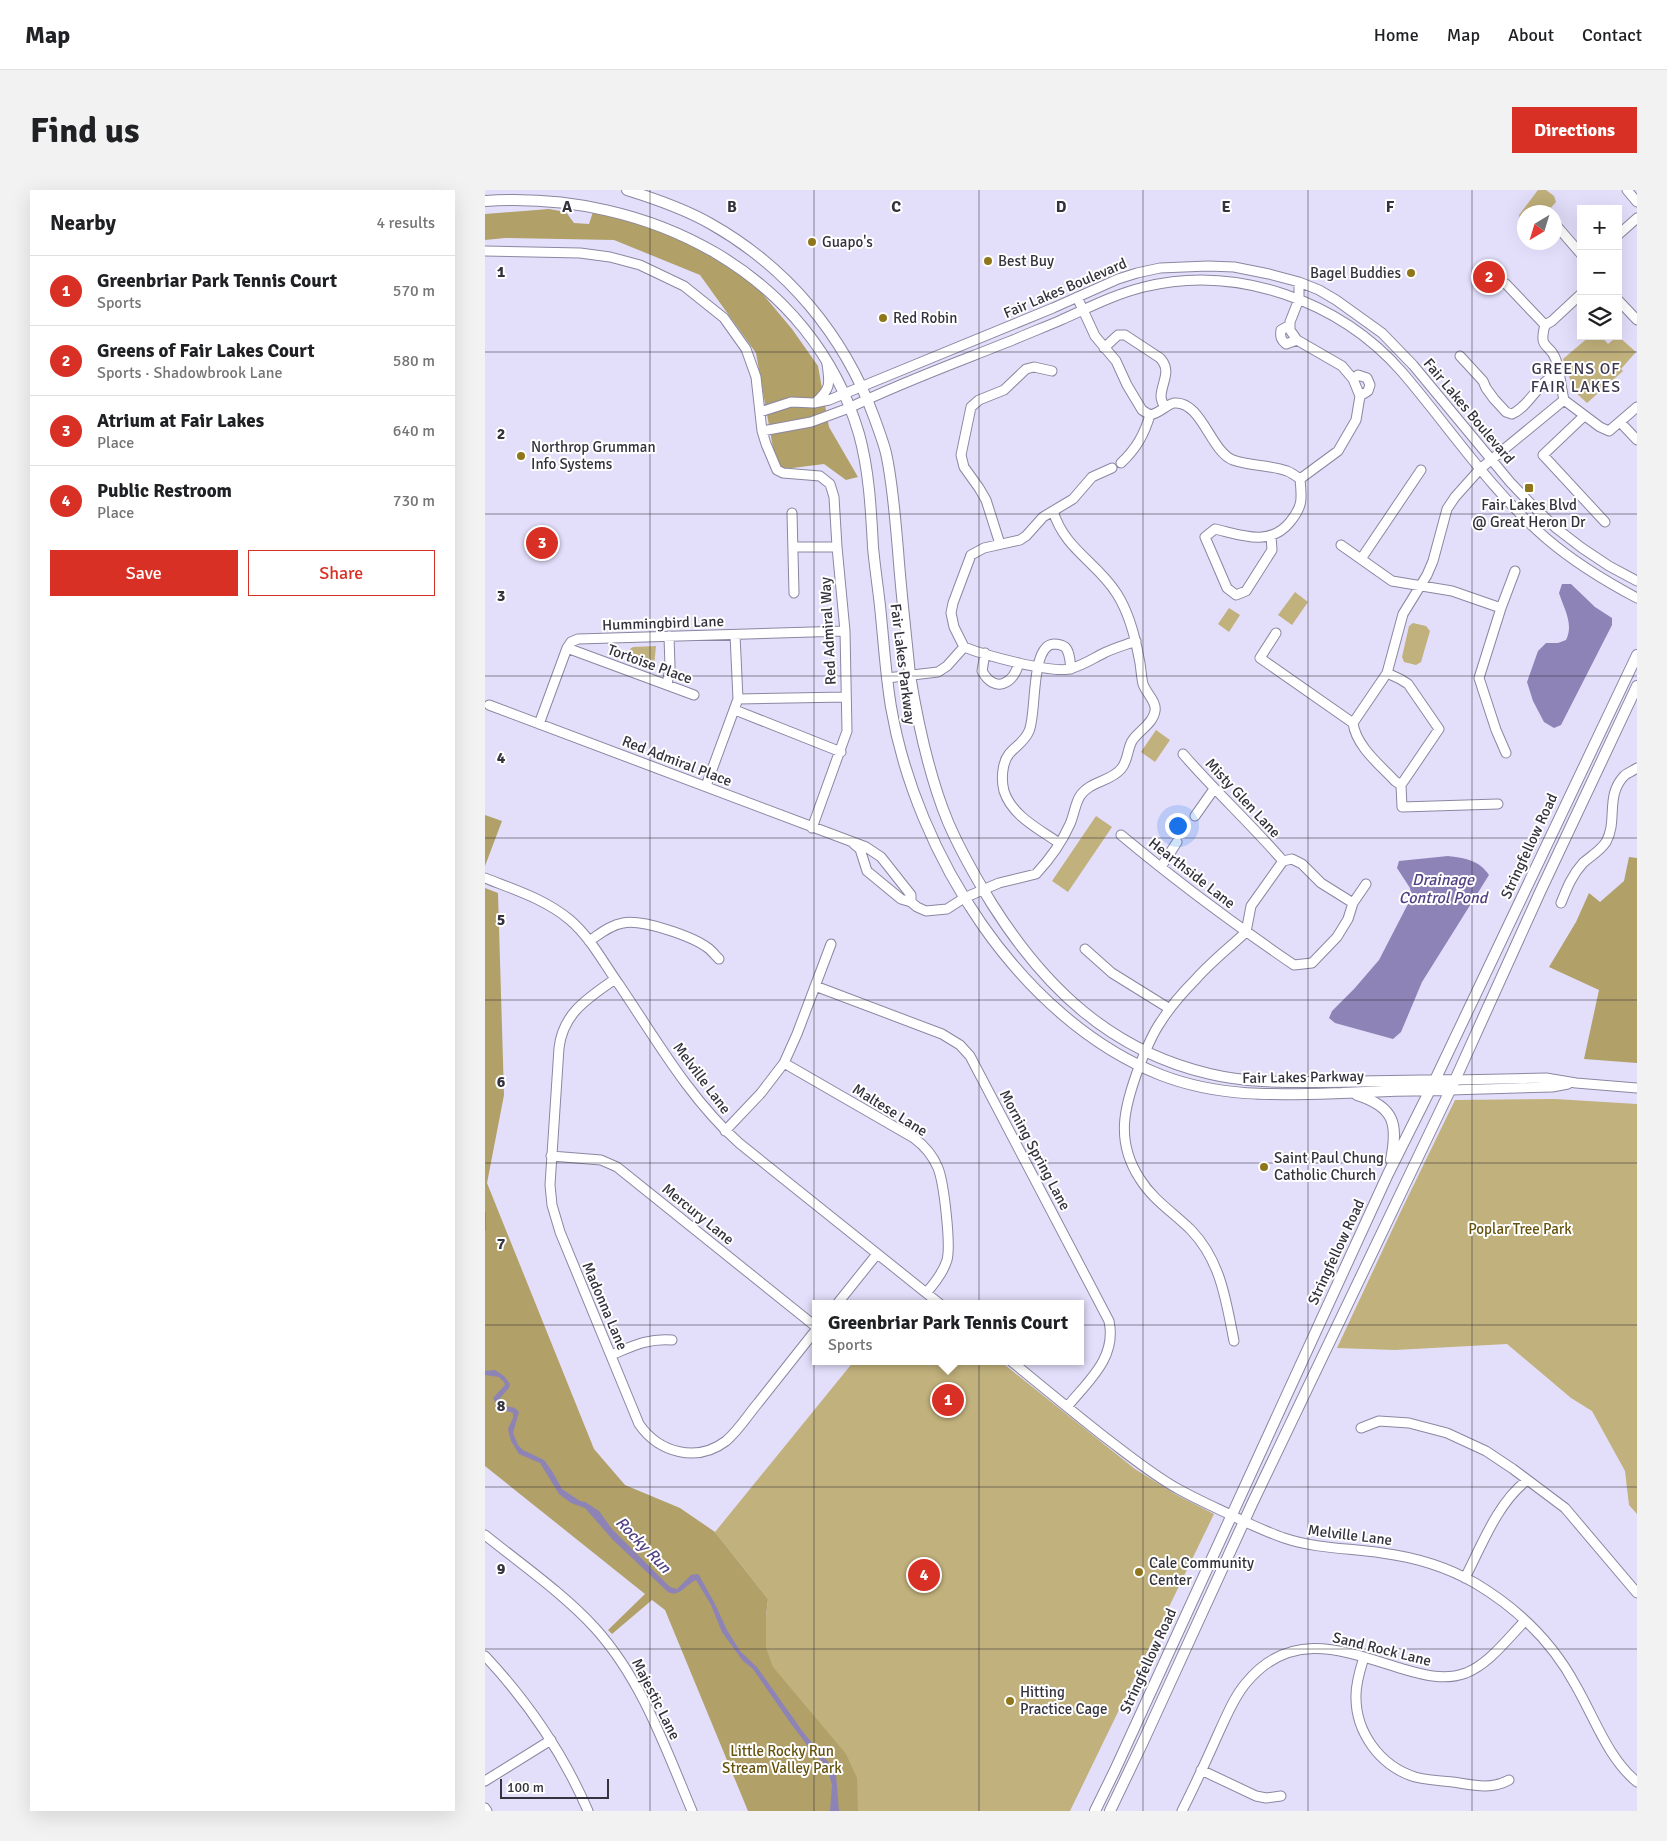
<!DOCTYPE html>
<html lang="en">
<head>
<meta charset="utf-8">
<style>
  :root { --surface:#fff; --page:#f2f2f2; --text:#202124; --muted:#757577; --line:#e0e0e0; --accent:#d93025 }
  body { margin:0; font-family:Signika,sans-serif; background:var(--page); color:var(--text) }
  .controls { position:absolute; right:15px; top:15px; display:grid; overflow:hidden; border-radius:0px; box-shadow:0 5px 20px #0002 }
  .controls button { width:45px; height:45px; display:grid; place-items:center; padding:0; border:0; border-bottom:1px solid var(--line); background:var(--surface); color:var(--text); font:25px sans-serif }
  .compass { position:absolute; left:1032px; top:15px; width:45px; height:45px; border-radius:50%; background:var(--surface); box-shadow:0 5px 20px #0002; rotate:218deg }
  .scale { position:absolute; left:15px; bottom:12px; width:109px; box-sizing:border-box; padding-left:5px; border:2px solid #33323d; border-top:0; font-size:14px; line-height:18px; white-space:nowrap; color:#33323d; -webkit-text-stroke:4px #fff; paint-order:stroke }
  .you { position:absolute; left:692px; top:635px; width:18px; height:18px; margin:-12px; border:4px solid #fff; border-radius:50%; background:#1a73e8; box-shadow:0 0 0 8px #1a73e833 }
  .badge { display:grid; place-items:center; width:32px; height:32px; border-radius:50%; background:var(--accent); color:#fff; font-size:16px; font-weight:700 }
  .pin { position:absolute; translate:-50% -50%; border:2px solid #fff; box-shadow:0 1px 5px #0006 }
  .popup { position:absolute; left:327px; top:1110px; width:272px; height:65px; box-sizing:border-box; display:grid; place-content:center; border-radius:0px; background:var(--surface); filter:drop-shadow(0 1px 4px #0005); font-size:16px; white-space:nowrap; color:var(--muted) }
  .popup b { font-size:19px; color:var(--text) }
  .popup::after { content:''; position:absolute; left:50%; top:100%; margin-left:-10px; border:10px solid transparent; border-top-color:var(--surface) }
  .list { margin:0; padding:0; list-style:none }
  h2 { display:flex; justify-content:space-between; align-items:center; height:65px; margin:0; padding:0 20px; font-size:21px }
  h2 small { font-size:16px; font-weight:400; color:var(--muted) }
  .list li { display:grid; grid-template-columns:32px 1fr auto; gap:15px; align-items:center; box-sizing:border-box; height:70px; padding:0 20px; border-top:1px solid var(--line) }
  .list b { display:block; font-size:19px; white-space:nowrap }
  .list p { margin:0; font-size:16px; white-space:nowrap; color:var(--muted) }
  .list em { font-size:16px; font-style:normal; color:var(--muted) }
  .actions { display:flex; gap:10px; padding:15px 20px }
  .actions a { flex:1; padding:11px 0; border:1px solid var(--accent); border-radius:0px; text-align:center; font-size:18px; color:var(--accent) }
  .actions .main { background:var(--accent); color:#fff }
  .icon { flex:none; width:28px; height:28px; fill:none; stroke:currentColor; stroke-width:2; stroke-linecap:round; stroke-linejoin:round }
  .map { position:relative; flex:none; width:1152px; height:1621px; overflow:hidden; border-radius:0px }
  header { display:flex; align-items:center; gap:30px; box-sizing:border-box; height:70px; padding:0 25px; background:var(--surface); border-bottom:1px solid var(--line) }
  header strong { font-size:24px }
  nav { display:flex; gap:28px; margin-inline-start:auto; font-size:18px }
  .intro { display:flex; align-items:center; justify-content:space-between; box-sizing:border-box; height:120px; padding:0 30px }
  h1 { margin:0; font-size:35px }
  .button { padding:12px 22px; border-radius:0px; background:var(--accent); color:#fff; font-size:18px; font-weight:700 }
  main { display:flex; gap:30px; padding:0 30px }
  aside { flex:1; background:var(--surface); border-radius:0px; box-shadow:0 5px 20px #0002 }
  .map>svg:first-child { display:block }
</style>
</head>
<body>
<header>
<strong>Map</strong>
<nav><a>Home</a><a>Map</a><a>About</a><a>Contact</a></nav>
</header>
<div class="intro"><h1>Find us</h1><a class="button">Directions</a></div>
<main>
<aside>
<h2>Nearby<small>4 results</small></h2>
<ul class="list">
<li><span class="badge">1</span><div><b>Greenbriar Park Tennis Court</b><p>Sports</p></div><em>570 m</em></li>
<li><span class="badge">2</span><div><b>Greens of Fair Lakes Court</b><p>Sports · Shadowbrook Lane</p></div><em>580 m</em></li>
<li><span class="badge">3</span><div><b>Atrium at Fair Lakes</b><p>Place</p></div><em>640 m</em></li>
<li><span class="badge">4</span><div><b>Public Restroom</b><p>Place</p></div><em>730 m</em></li>
</ul>
<div class="actions"><a class="main">Save</a><a>Share</a></div>
</aside>
<div class="map">
<svg width="1152" height="1621" viewBox="0 0 1152 1621">
  <rect width="100%" height="100%" fill="#e3dffb"/>
  <path fill="#c1b17c" d="M 1053,0 L 1061,0 L 1069,6 L 1071,12 L 1062,22 L 1040,22 L 1039,34 L 1035,30 L 1034,25 Z
    M 1003,73 L 1015,79 L 1005,102 L 992,96 Z
    M 1105,146 L 1116,146 L 1123,154 L 1133,146 L 1151,162 L 1136,179 L 1138,181 L 1102,213 L 1089,201 L 1078,169 Z
    M 810,402 L 823,412 L 807,435 L 793,425 Z
    M 744,418 L 755,425 L 744,442 L 733,434 Z
    M 928,433 L 941,436 L 945,441 L 936,472 L 931,475 L 919,472 L 917,467 L 924,436 Z
    M 171,456 L 169,476 L 144,468 L 145,459 L 148,457 Z
    M 671,540 L 685,550 L 670,572 L 656,562 Z
    M 611,626 L 627,637 L 583,702 L 567,691 Z
    M 1070,909 L 1152,914 L 1152,1324 L 1144,1315 L 1140,1281 L 1107,1221 L 1086,1208 L 1022,1154 L 910,1160 L 852,1158 L 916,1021 L 970,910 Z
    M 369,1171 L 515,1171 L 650,1279 L 690,1304 L 729,1324 L 585,1621 L 347,1621 L 242,1451 L 281,1427 L 283,1409 L 230,1342 Z"/>
  <path fill="#b1a067" d="M 122,18 L 191,41 L 261,84 L 307,139 L 333,176 L 344,237 L 373,287 L 361,290 L 339,274 L 292,280 L 271,163 L 215,85 L 129,50 L 20,48 L 0,50 L 0,24 L 64,19 L 81,22 L 89,33 L 104,34 L 108,22 Z
    M 0,625 L 17,631 L 0,676 Z
    M 1144,667 L 1152,668 L 1152,873 L 1099,869 L 1114,800 L 1064,777 L 1091,732 L 1104,703 L 1115,712 L 1139,691 Z
    M 0,698 L 13,703 L 19,905 L 2,993 L 109,1259 L 140,1295 L 195,1318 L 230,1342 L 283,1409 L 281,1427 L 281,1458 L 288,1477 L 361,1564 L 372,1588 L 373,1621 L 263,1621 L 180,1420 L 167,1410 L 127,1444 L 123,1440 L 160,1404 L 0,1276 Z"/>
  <path fill="#8d83b7" d="M 1077,394 L 1086,394 L 1110,417 L 1127,428 L 1127,435 L 1076,535 L 1069,538 L 1059,532 L 1048,511 L 1042,492 L 1053,461 L 1061,453 L 1073,453 L 1081,450 C 1089,434 1079,419 1074,403 Z
    M 963,666 C 980,668 994,670 1004,685 L 937,792 L 916,842 L 908,849 L 850,833 L 844,828 L 847,821 L 869,799 L 894,770 L 926,708 L 925,698 L 912,678 L 914,671 Z
    M 10,1180 L 19,1186 L 25,1194 L 24,1198 L 15,1208 L 16,1215 L 30,1218 L 34,1222 L 28,1243 L 33,1255 L 38,1260 L 59,1270 L 67,1281 L 77,1299 L 95,1311 L 100,1312 L 114,1321 L 127,1339 L 185,1397 L 192,1399 L 206,1385 L 212,1384 L 214,1385 L 230,1414 L 242,1440 L 255,1461 L 272,1477 L 318,1542 L 348,1578 L 351,1584 L 354,1621 L 345,1621 L 347,1595 L 342,1577 L 325,1559 L 304,1531 L 268,1479 L 258,1471 L 242,1449 L 237,1442 L 226,1415 L 211,1390 C 201,1394 195,1408 183,1402 L 128,1350 L 100,1318 L 86,1313 L 74,1304 L 55,1273 L 34,1264 L 26,1251 L 23,1239 L 28,1228 L 28,1223 L 13,1218 L 8,1208 L 20,1195 L 19,1192 L 14,1187 L 0,1185 L 0,1181 Z"/>
  <g fill="none" stroke-linecap="round" stroke-linejoin="round">
    <path stroke="#8d83b7" stroke-width="2" d="M 0,1023 L 0,1040"/>
    <g stroke="#8b87a1" stroke-width="11">
      <path id="minor" d="M 1142,0 L 1152,12
        M 1070,34 L 1096,64
        M 1133,45 L 1152,28
        M 0,61 L 95,63 L 125,67 L 155,75 L 199,96 L 239,128 L 261,159 L 271,187 L 277,241 L 281,254 L 292,280 L 298,283 L 335,286 L 345,294 L 349,307 L 352,357 L 360,441 L 362,541 L 327,638
        M 1021,94 L 1060,135
        M 592,107 L 610,146 L 631,171 L 642,195 L 657,220 L 665,225
        M 1133,110 L 1152,130
        M 805,135 L 796,140 C 795,147 796,150 801,154 L 812,150
        M 619,158 L 633,145 L 640,145 L 675,168 C 687,181 677,191 676,206 C 676,210 678,214 680,217
        M 975,166 L 998,191 L 1001,198 L 1009,209 L 1021,222 L 1027,224 C 1046,215 1053,191 1073,184
        M 868,189 L 873,185 L 882,188 L 885,195 L 883,201 L 875,206
        M 1079,210 C 1076,197 1075,182 1071,170 C 1065,152 1053,161 1060,135 L 1067,131 L 1096,104
        M 1079,210 L 1115,237 L 1124,241 L 1152,217
        M 330,213 C 346,199 345,194 342,174
        M 275,222 L 306,212 L 329,213 L 344,210 L 568,118 L 633,89 L 652,83 L 675,78 L 723,76 L 749,77 L 784,84 L 814,92 L 834,100 L 851,110 L 897,143 L 928,175 L 1025,292 L 1048,316 L 1071,338 L 1097,358 L 1124,376 L 1152,391
        M 1099,226 L 1058,265 L 1120,332
        M 1135,232 L 1152,250
        M 277,241 L 326,232 L 364,218 C 417,192 473,172 528,150 C 544,143 560,137 576,130 C 603,118 630,104 659,97 C 752,74 855,111 917,182 C 965,238 1006,301 1062,349 C 1089,372 1120,391 1152,408
        M 636,273 C 651,259 659,245 665,225 C 675,223 681,215 689,213 C 716,210 726,262 748,270 C 765,276 785,275 802,281 C 807,283 811,286 815,289
        M 627,278 L 607,287 L 588,309 L 558,327 L 541,346 L 535,350 L 499,358 L 486,365 L 468,413 L 466,423 L 469,437 L 479,457 C 499,465 564,483 584,479 C 597,476 607,469 619,463 C 629,458 640,455 651,451
        M 307,323 L 309,403
        M 786,346 L 787,360 L 761,401 L 751,405 L 742,398 L 720,347 L 730,339 C 756,345 785,357 805,332 C 818,316 817,309 815,289 L 853,261 L 871,230 L 875,206 L 868,189 L 857,176 L 812,150 L 805,140 L 805,132 L 814,109 L 814,92
        M 515,354 L 501,310 L 494,298 L 479,277 L 476,265 L 486,217 L 494,210 L 519,200 L 541,179 L 549,177 L 567,181
        M 856,355 L 907,391 L 967,401 L 1016,418
        M 308,357 L 352,357
        M 876,369 L 936,280
        M 791,443 L 775,468 L 868,533
        M 82,458 L 209,505
        M 500,463 L 497,481 C 510,504 528,494 534,473
        M 902,483 L 918,424 L 942,385 L 948,371 L 962,319 L 970,307 L 995,279 L 1079,210
        M 902,483 L 915,489 L 923,494 L 954,539 L 916,595 L 910,591 C 895,575 871,556 868,533 Z
        M 402,488 L 453,482 L 462,476 L 479,457
        M 182,495 L 185,477 L 184,446
        M 253,509 L 361,507
        M 4,515 L 381,657 L 396,667 L 426,705 L 426,712
        M 250,520 L 356,562
        M 54,534 L 82,458 L 86,452 L 93,449 L 360,441
        M 1021,563 L 1011,540 L 994,488 L 1016,418 L 1030,381
        M 698,564 C 730,601 766,634 798,671
        M 916,595 L 917,617 L 1013,614
        M 221,596 L 253,509 L 250,445
        M 710,626 L 729,599
        M 636,645 C 691,691 749,734 809,775 L 827,773 L 852,747 L 863,729 L 868,713 L 836,693 L 817,674 L 807,669 L 798,671 L 766,716 L 761,742
        M 574,653 C 554,639 527,626 519,601 C 516,590 517,573 524,564 C 531,556 540,551 544,541 C 552,524 545,455 569,454 C 573,454 577,455 580,457 C 585,462 585,472 586,479
        M 369,654 L 375,659 L 382,681 L 416,709 L 426,712 L 432,717 L 441,721 L 462,719 L 479,708 L 514,693 L 551,684 C 564,670 577,652 585,634 C 589,625 590,614 595,606 C 605,591 625,592 636,579 C 643,571 642,560 647,551 C 653,541 668,534 670,521 C 672,512 661,503 658,494 C 656,486 656,476 654,468 C 650,446 644,423 632,404 C 612,372 580,360 568,321
        M 676,677 L 692,652
        M 0,688 C 30,700 60,709 85,730 C 106,748 119,774 135,796 C 172,851 205,909 254,953 L 455,1114
        M 868,713 L 881,694
        M 1076,713 C 1082,698 1087,685 1098,673 C 1106,666 1115,661 1121,652 C 1133,631 1120,606 1139,586 C 1142,583 1148,581 1152,578
        M 104,751 C 115,744 125,735 138,733 C 157,729 207,746 223,758 C 227,761 230,765 234,769
        M 600,759 L 627,783 L 685,819
        M 130,789 C 103,808 78,823 74,858 L 65,995 L 67,1015 L 75,1042 L 154,1234 C 174,1263 212,1273 241,1251 C 253,1241 263,1225 273,1213 C 292,1189 311,1165 330,1141
        M 330,796 L 457,844 L 475,855 L 485,866 L 624,1131 C 632,1168 603,1191 582,1217
        M 299,873 L 429,948 C 440,956 448,966 453,978 C 459,993 466,1055 462,1070 C 458,1083 450,1093 441,1103
        M 970,890 L 1061,888 L 1091,893 L 1152,898
        M 965,900 L 1067,897 L 1083,894
        M 240,941 L 276,903 L 299,873 L 312,844 L 346,754
        M 66,966 L 116,970 L 132,977 L 330,1136
        M 352,1114 L 392,1064
        M 749,1151 C 741,1111 736,1071 706,1040 C 689,1023 668,1010 655,989 C 630,951 639,917 654,877 C 660,862 666,846 675,833 C 685,817 698,802 711,789 C 726,772 744,758 761,742
        M 126,1165 C 148,1156 163,1148 187,1150
        M 526,1171 C 558,1197 589,1223 621,1248 C 645,1266 669,1286 695,1300 C 715,1311 736,1320 756,1330 C 770,1336 784,1343 799,1348 C 832,1359 864,1358 897,1363 C 928,1367 962,1377 990,1393 C 1032,1418 1068,1453 1091,1496 C 1110,1529 1123,1568 1152,1592
        M 876,1238 L 894,1231 L 924,1233 L 962,1243 L 1001,1261 L 1028,1279 L 1080,1318 L 1152,1403
        M 0,1345 C 36,1374 79,1404 110,1438 C 157,1490 180,1557 207,1621
        M 980,1388 C 997,1355 1012,1314 1041,1291
        M 0,1466 C 43,1512 78,1563 103,1621
        M 879,1467 C 875,1480 871,1492 871,1505 C 870,1542 895,1576 930,1587 C 942,1590 955,1591 968,1592 C 988,1595 1006,1600 1024,1590
        M 716,1580 L 771,1606 L 781,1608 L 796,1606
        M 0,1591 L 66,1550
        M 0,1618 L 2,1621
        M 697,1621 C 710,1595 722,1569 734,1542 C 742,1525 749,1507 761,1493 C 807,1437 862,1462 918,1479 C 939,1485 959,1491 981,1483 C 1005,1473 1022,1449 1040,1431"/>
    </g>
    <g stroke="#8b87a1" stroke-width="12">
      <path id="major" d="M 142,0 C 171,9 200,19 226,34 C 302,77 359,145 389,227 C 393,238 398,251 401,263 C 408,295 410,328 413,360 C 416,402 421,444 425,485 C 433,534 444,586 463,632 C 475,660 491,688 507,714 C 560,798 626,861 725,884 C 763,893 802,892 841,892 C 884,891 927,891 970,890
        M 0,11 C 165,0 327,84 374,244 C 384,280 386,319 388,357 C 390,380 394,403 396,426 C 399,456 401,487 406,517 C 431,663 534,829 676,885 C 735,908 795,905 857,903 C 893,901 929,900 965,900
        M 872,905 C 910,917 913,934 906,970
        M 610,1621 L 630,1580 L 903,984 L 950,890 L 1152,465
        M 625,1621 L 658,1552 L 767,1314 L 970,890 L 1056,700 L 1152,496"/>
    </g>
    <use href="#minor" stroke="#fff" stroke-width="9"/>
    <use href="#major" stroke="#fff" stroke-width="10"/>
  </g>
  <path fill="none" stroke="#33323d" stroke-width="1" stroke-opacity="0.55" d="M 165,0 L 165,1621M 329,0 L 329,1621M 494,0 L 494,1621M 658,0 L 658,1621M 823,0 L 823,1621M 987,0 L 987,1621M 0,162 L 1152,162M 0,324 L 1152,324M 0,486 L 1152,486M 0,648 L 1152,648M 0,810 L 1152,810M 0,973 L 1152,973M 0,1135 L 1152,1135M 0,1297 L 1152,1297M 0,1459 L 1152,1459"/>
  <g fill="#8f761b" stroke="#fff" stroke-width="2">
    <circle cx="327" cy="52" r="5"/>
    <circle cx="503" cy="71" r="5"/>
    <circle cx="926" cy="83" r="5"/>
    <circle cx="398" cy="128" r="5"/>
    <circle cx="36" cy="266" r="5"/>
    <rect x="1039" y="293" width="10" height="10" rx="2.5"/>
    <circle cx="779" cy="977" r="5"/>
    <circle cx="654" cy="1382" r="5"/>
    <circle cx="525" cy="1511" r="5"/>
  </g>
  <g text-anchor="middle" dominant-baseline="central" stroke-width="4" stroke-linejoin="round" paint-order="stroke">
    <g font-size="15" fill="#33323d" stroke="#fff" text-anchor="start">
      <text x="337" y="52">Guapo's</text>
      <text x="513" y="71">Best Buy</text>
      <text x="916" y="83" text-anchor="end">Bagel Buddies</text>
      <text x="408" y="128">Red Robin</text>
      <text x="46" y="257">Northrop Grumman<tspan x="46" dy="17">Info Systems</tspan></text>
      <text x="1044" y="315" text-anchor="middle">Fair Lakes Blvd<tspan x="1044" dy="17">@ Great Heron Dr</tspan></text>
      <text x="789" y="968">Saint Paul Chung<tspan x="789" dy="17">Catholic Church</tspan></text>
      <text x="664" y="1373">Cale Community<tspan x="664" dy="17">Center</tspan></text>
      <text x="535" y="1502">Hitting<tspan x="535" dy="17">Practice Cage</tspan></text>
    </g>
    <g font-size="15" fill="#33323d" stroke="#fff">
      <text transform="translate(580 98) rotate(-23)">Fair Lakes Boulevard</text>
      <text transform="translate(984 221) rotate(50)">Fair Lakes Boulevard</text>
      <text transform="translate(178 433) rotate(-2)">Hummingbird Lane</text>
      <text transform="translate(343 441) rotate(-93)">Red Admiral Way</text>
      <text transform="translate(165 474) rotate(20)">Tortoise Place</text>
      <text transform="translate(418 474) rotate(83)">Fair Lakes Parkway</text>
      <text transform="translate(192 571) rotate(21)">Red Admiral Place</text>
      <text transform="translate(758 608) rotate(47)">Misty Glen Lane</text>
      <text transform="translate(1044 656) rotate(-65)">Stringfellow Road</text>
      <text transform="translate(707 683) rotate(38)">Hearthside Lane</text>
      <text transform="translate(818 887) rotate(-1)">Fair Lakes Parkway</text>
      <text transform="translate(217 888) rotate(53)">Melville Lane</text>
      <text transform="translate(405 920) rotate(32)">Maltese Lane</text>
      <text transform="translate(550 960) rotate(62)">Morning Spring Lane</text>
      <text transform="translate(213 1024) rotate(39)">Mercury Lane</text>
      <text transform="translate(851 1062) rotate(-65)">Stringfellow Road</text>
      <text transform="translate(120 1116) rotate(67)">Madonna Lane</text>
      <text transform="translate(865 1345) rotate(7)">Melville Lane</text>
      <text transform="translate(897 1459) rotate(14)">Sand Rock Lane</text>
      <text transform="translate(663 1471) rotate(-65)">Stringfellow Road</text>
      <text transform="translate(171 1509) rotate(63)">Majestic Lane</text>
    </g>
    <g font-size="15" fill="#65520c" stroke="#fff">
      <text x="1035" y="1039">Poplar Tree Park</text>
      <text x="297" y="1561">Little Rocky Run<tspan x="297" dy="17">Stream Valley Park</tspan></text>
    </g>
    <g font-size="16" letter-spacing="1" fill="#3c384e" stroke="#fff">
      <text x="1091" y="179">GREENS OF<tspan x="1091" dy="18">FAIR LAKES</tspan></text>
    </g>
    <g font-size="16" font-style="italic" fill="#524284" stroke="#fff">
      <text x="958" y="690">Drainage<tspan x="958" dy="18">Control Pond</tspan></text>
      <text transform="translate(158 1355) rotate(46)">Rocky Run</text>
    </g>
  </g>
  <g font-size="16" text-anchor="middle" font-weight="bold" fill="#33323d" stroke="#fff" stroke-width="4" stroke-linejoin="round" paint-order="stroke">
    <text x="82" y="22">A</text>
    <text x="247" y="22">B</text>
    <text x="411" y="22">C</text>
    <text x="576" y="22">D</text>
    <text x="741" y="22">E</text>
    <text x="905" y="22">F</text>
    <text x="16" y="87">1</text>
    <text x="16" y="249">2</text>
    <text x="16" y="411">3</text>
    <text x="16" y="573">4</text>
    <text x="16" y="735">5</text>
    <text x="16" y="897">6</text>
    <text x="16" y="1059">7</text>
    <text x="16" y="1221">8</text>
    <text x="16" y="1384">9</text>
  </g>
</svg>
<div class="controls">
<button>+</button>
<button>−</button>
<button><svg class="icon" aria-label="layers" viewBox="0 0 24 24"><path d="M12 4l9 5-9 5-9-5zM3 14l9 5 9-5"/></svg></button>
</div>
<svg class="compass" viewBox="-18 -18 36 36"><path d="M0-13l5 13h-10z" fill="#e53935"/><path d="M0 13l5-13h-10z" fill="#757577"/></svg>
<div class="scale">100 m</div>
<div class="you"></div>
<div class="pin badge" style="left:463px;top:1210px">1</div>
<div class="popup"><b>Greenbriar Park Tennis Court</b>Sports</div>
<div class="pin badge" style="left:1004px;top:87px">2</div>
<div class="pin badge" style="left:57px;top:353px">3</div>
<div class="pin badge" style="left:439px;top:1385px">4</div>
</div>
</main>
</body>
</html>
